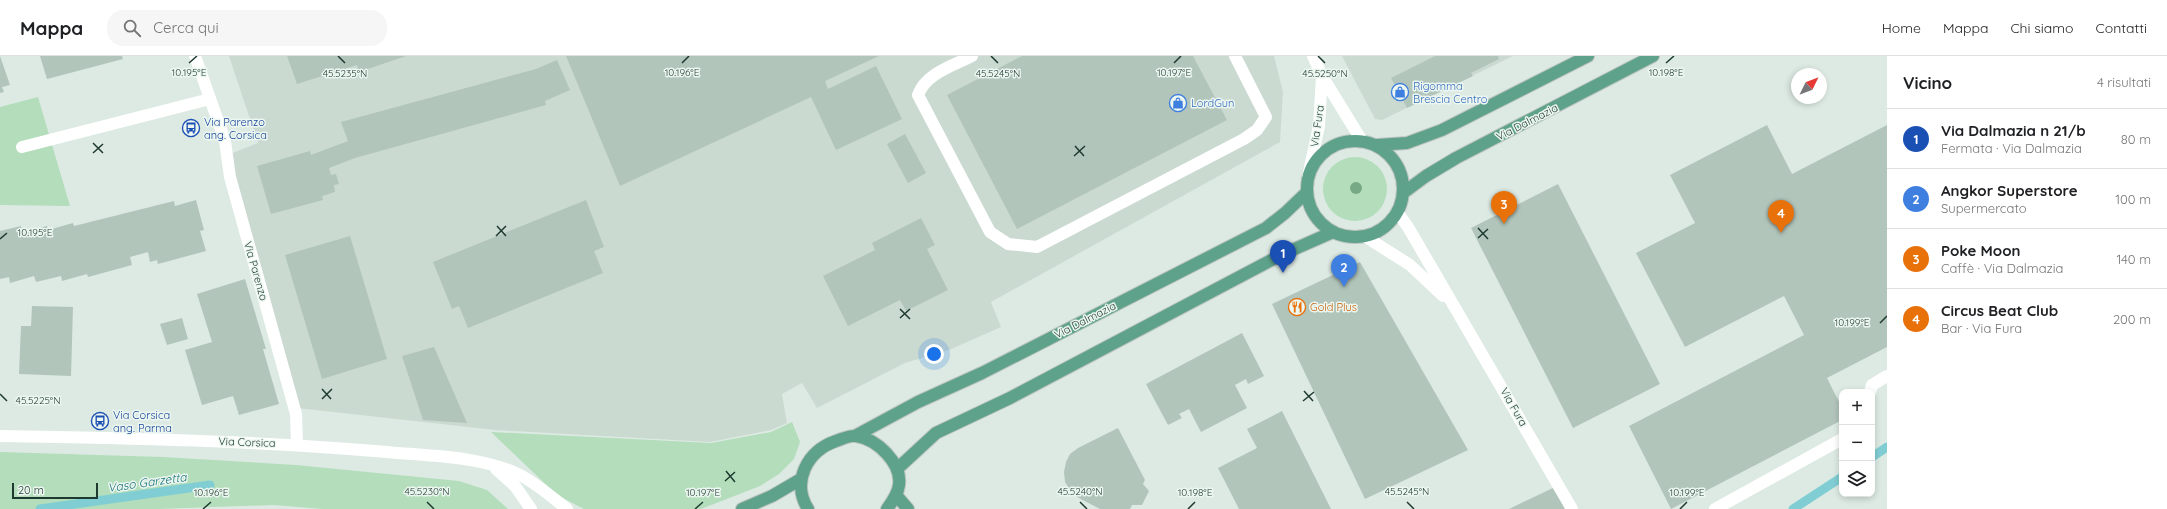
<!DOCTYPE html>
<html lang="it">
<head>
<meta charset="utf-8">
<style>
  :root { --surface:#fff; --page:#f6f6f6; --text:#202124; --muted:#757577; --line:#e0e0e0; --accent:#834035 }
  body { margin:0; font-family:Quicksand,sans-serif; background:var(--page); color:var(--text) }
  .controls { position:absolute; right:12px; bottom:12px; display:grid; overflow:hidden; border-radius:8px; box-shadow:0 2px 6px #0003 }
  .controls button { width:36px; height:36px; display:grid; place-items:center; padding:0; border:0; border-bottom:1px solid var(--line); background:var(--surface); color:var(--text); font:20px sans-serif }
  .compass { position:absolute; left:1791px; top:12px; width:36px; height:36px; border-radius:50%; background:var(--surface); box-shadow:0 2px 6px #0003; rotate:47deg }
  .scale { position:absolute; left:12px; bottom:10px; width:86px; box-sizing:border-box; padding-left:4px; border:2px solid #1e3a30; border-top:0; font-size:11px; line-height:14px; white-space:nowrap; color:#1e3a30; -webkit-text-stroke:3px #edf7f1; paint-order:stroke }
  .you { position:absolute; left:934px; top:298px; width:14px; height:14px; margin:-10px; border:3px solid #fff; border-radius:50%; background:#1a73e8; box-shadow:0 0 0 6px #1a73e833 }
  .badge { display:grid; place-items:center; width:26px; height:26px; border-radius:50%; background:var(--accent); color:#fff; font-size:13px; font-weight:700 }
  .pin { position:absolute; translate:-50% -33px; filter:drop-shadow(0 1px 2px #0008) }
  .pin::after { content:''; position:absolute; top:21px; width:14px; height:12px; background:inherit; clip-path:polygon(0 0,100% 0,50% 100%) }
  .list { margin:0; padding:0; list-style:none }
  h2 { display:flex; justify-content:space-between; align-items:center; height:52px; margin:0; padding:0 16px; font-size:17px }
  h2 small { font-size:13px; font-weight:400; color:var(--muted) }
  .list li { display:grid; grid-template-columns:26px 1fr auto; gap:12px; align-items:center; box-sizing:border-box; height:60px; padding:0 16px; border-top:1px solid var(--line) }
  .list b { display:block; font-size:15px; white-space:nowrap }
  .list p { margin:0; font-size:13px; white-space:nowrap; color:var(--muted) }
  .list em { font-size:13px; font-style:normal; color:var(--muted) }
  .icon { flex:none; width:22px; height:22px; fill:none; stroke:currentColor; stroke-width:2; stroke-linecap:round; stroke-linejoin:round }
  .map { position:relative; flex:none; width:1887px; height:453px; overflow:hidden }
  header { display:flex; align-items:center; gap:24px; box-sizing:border-box; height:56px; padding:0 20px; background:var(--surface); border-bottom:1px solid var(--line) }
  header strong { font-size:19px }
  nav { display:flex; gap:22px; margin-inline-start:auto; font-size:14px }
  .search { width:280px; height:36px; background:var(--page); display:flex; align-items:center; gap:10px; box-sizing:border-box; padding:0 14px; border-radius:16px; color:var(--muted); font-size:15px }
  main { display:flex }
  aside { flex:1; background:var(--surface) }
  .map>svg:first-child { display:block }
</style>
</head>
<body>
<header>
<strong>Mappa</strong>
<div class="search"><svg class="icon" aria-label="search" viewBox="0 0 24 24"><circle cx="10" cy="10" r="6"/><path d="M15 15l6 6"/></svg>Cerca qui</div>
<nav><a>Home</a><a>Mappa</a><a>Chi siamo</a><a>Contatti</a></nav>
</header>
<main>
<div class="map">
<svg width="1887" height="453" viewBox="0 0 1887 453">
  <rect width="100%" height="100%" fill="#ddeae3"/>
  <path fill="#cbdad1" d="M 229,0 L 1274,0 L 1283,36 L 1280,86 L 991,246 L 1001,271 L 949,294 L 905,307 L 817,352 L 802,327 L 782,338 L 787,367 L 771,374 L 710,386 L 495,374 L 297,352 L 225,100 L 258,87 Z
    M 1342,0 L 1513,0 L 1382,64 L 1375,63 Z"/>
  <path fill="#b3ddbb" d="M 38,41 L 70,150 L 0,149 L 0,51 Z
    M1323 133a32 32 0 1 1 64 0a32 32 0 1 1-64 0Z
    M 792,366 L 800,386 L 794,403 L 779,418 L 760,430 L 701,453 L 584,453 L 557,439 L 491,376 L 711,387 L 771,376 Z
    M 0,396 L 163,401 L 296,409 L 459,425 L 487,434 L 508,453 L 323,453 L 274,449 L 158,453 L 0,453 Z"/>
  <g fill="none" stroke-linecap="round" stroke-linejoin="round">
    <path stroke="#80ced4" stroke-width="9" d="M 1872,401 L 1887,391
      M 40,453 L 210,429
      M 1793,453 L 1842,421"/>
  </g>
  <path fill="#b2c5bb" d="M 0,0 L 10,29 L 2,31 L 4,36 L 0,37 Z
    M 40,0 L 122,0 L 123,3 L 47,23 Z
    M 287,0 L 406,0 L 359,16 L 357,9 L 297,28 Z
    M 566,0 L 879,0 L 825,25 L 828,33 L 876,10 L 902,63 L 836,94 L 811,41 L 620,130 Z
    M 1022,0 L 1193,0 L 1227,64 L 1017,173 L 947,39 Z
    M 1435,0 L 1498,0 L 1499,3 L 1471,17 L 1473,20 L 1407,52 L 1391,22 Z
    M 557,4 L 570,34 L 545,45 L 546,49 L 355,102 L 329,112 L 331,119 L 336,118 L 339,128 L 334,129 L 335,136 L 322,140 L 323,144 L 271,158 L 257,110 L 310,95 L 311,99 L 348,85 L 341,66 L 536,13 Z
    M 1767,69 L 1792,118 L 1887,69 L 1887,291 L 1827,322 L 1842,352 L 1842,364 L 1671,453 L 1629,370 L 1804,279 L 1784,240 L 1685,291 L 1636,197 L 1695,167 L 1670,119 Z
    M 905,78 L 926,117 L 908,127 L 887,88 Z
    M 1558,128 L 1660,328 L 1573,372 L 1471,172 Z
    M 196,144 L 204,174 L 200,175 L 206,195 L 158,208 L 157,204 L 150,206 L 148,196 L 130,201 L 132,209 L 88,221 L 87,218 L 62,225 L 61,220 L 36,226 L 34,220 L 10,227 L 9,221 L 0,223 L 0,175 L 21,170 L 22,177 L 47,170 L 48,174 L 73,167 L 74,170 L 174,145 L 175,150 Z
    M 586,144 L 604,191 L 594,195 L 603,217 L 468,272 L 459,250 L 452,253 L 433,206 Z
    M 921,162 L 935,189 L 927,193 L 948,234 L 906,255 L 900,244 L 848,270 L 823,220 L 875,194 L 872,187 Z
    M 350,180 L 387,303 L 322,323 L 285,199 Z
    M 1360,206 L 1468,394 L 1365,443 L 1272,248 Z
    M 245,223 L 266,293 L 263,293 L 279,348 L 239,359 L 233,340 L 202,349 L 185,294 L 212,286 L 197,238 Z
    M 32,250 L 73,251 L 71,320 L 19,318 L 21,270 L 31,270 Z
    M 182,262 L 188,283 L 167,289 L 160,268 Z
    M 1242,277 L 1264,320 L 1248,328 L 1246,323 L 1235,329 L 1247,352 L 1201,376 L 1189,353 L 1179,358 L 1182,362 L 1168,369 L 1146,328 Z
    M 434,291 L 467,367 L 423,364 L 402,300 Z
    M 1282,355 L 1331,453 L 1239,453 L 1218,412 L 1257,392 L 1247,373 Z
    M 1118,372 L 1145,424 L 1143,428 L 1149,435 L 1142,449 L 1132,449 L 1130,453 L 1100,453 L 1077,441 L 1070,434 L 1065,426 L 1064,416 L 1066,406 L 1070,398 L 1078,392 Z
    M 1555,431 L 1565,453 L 1509,453 Z"/>
  <g fill="none" stroke-linecap="round" stroke-linejoin="round">
    <g stroke="#bcc4c1" stroke-width="14">
      <path id="major" d="M1307 133a48 48 0 1 1 96 0a48 48 0 1 1-96 0Z
        M 1377,89 L 1407,87 L 1442,74 L 1588,0
        M 1403,137 L 1426,120 L 1456,102 L 1653,0
        M 855,380 L 918,346 L 982,317 L 1266,172 L 1285,157 L 1307,136
        M 897,413 L 936,377 L 1010,342 L 1281,199 L 1333,176
        M 896,439 L 908,453
        M 742,453 L 772,440 L 801,423
        M 808,453 C 791,426 807,395 836,385 C 842,383 850,379 856,380 C 877,383 902,407 899,429 C 898,438 892,446 887,453"/>
    </g>
    <path stroke="#fff" stroke-width="12" d="M 195,0 L 225,85 L 230,121 L 296,358 L 297,388
      M 972,0 C 953,10 926,17 918,39 L 990,176 L 1008,188 L 1037,191 L 1244,83 L 1257,74 L 1266,61 L 1235,0
      M 1313,0 L 1322,20 L 1362,85
      M 22,91 L 210,43
      M 1308,120 L 1319,70 L 1322,20
      M 1397,156 L 1408,171 L 1572,453
      M 1366,181 L 1410,209 L 1443,240
      M 1870,336 L 1872,329 L 1887,320
      M 0,380 C 129,382 258,385 387,396 C 428,400 483,400 520,419 C 537,428 552,441 567,453
      M 496,413 L 515,430 L 531,453
      M 1715,453 L 1842,383"/>
    <use href="#major" stroke="#5ea28b" stroke-width="12"/>
  </g>
  <circle fill="#78a987" cx="1356" cy="132" r="6"/>
  <path fill="none" stroke="#1e3a30" stroke-width="1.5" d="M 338,0 L 345,7M 991,0 L 998,7M 1318,0 L 1325,7M 189,7 L 197,0M 682,7 L 689,0M 1174,7 L 1181,0M 1666,7 L 1674,0M 93,87 L 103,97M 1075,90 L 1084,100M 93,97 L 103,88M 1074,100 L 1085,90M 497,170 L 506,180M 1478,172 L 1488,183M 496,180 L 506,170M 1478,182 L 1488,173M 0,183 L 7,177M 900,253 L 910,263M 900,262 L 910,253M 1880,267 L 1887,260M 322,333 L 331,343M 1304,335 L 1313,345M 0,338 L 7,345M 322,343 L 332,333M 1303,345 L 1314,336M 726,415 L 735,426M 725,425 L 735,416M 427,446 L 434,453M 1080,446 L 1087,453M 1407,446 L 1414,453M 203,453 L 211,446M 695,453 L 703,446M 1188,453 L 1195,446M 1680,453 L 1687,446"/>
  <defs>
    <g id="shop-ring" transform="scale(0.9)"><circle r="9.5" fill="#edf7f1" stroke="#3f7fe0" stroke-width="1.5"/><path d="M-5-2.5h2.3a2.7 3.5 0 0 1 5.4 0H5L5.5 6h-11ZM-1.5-2.5h3a1.5 2.3 0 0 0-3 0Z" fill="#3f7fe0"/></g>
    <g id="bus-ring" transform="scale(0.9)"><circle r="9.5" fill="#edf7f1" stroke="#1a4fb4" stroke-width="1.5"/><path d="M-5-6H5V4H4V6H2V4H-2V6H-4V4H-5ZM-3.5-4V0h7V-4ZM-3.5 1.2v1.5H-2V1.2ZM2 1.2v1.5H3.5V1.2Z" fill="#1a4fb4"/></g>
    <g id="restaurant-ring" transform="scale(0.9)"><circle r="9.5" fill="#edf7f1" stroke="#e8710a" stroke-width="1.5"/><path d="M-5-6h1v4h1v-4h1v4h1v-4h1v5L-1.5 .5V6h-2V.5L-5-1ZM5-6V6H3V1.5H1.5Q1.5-4 5-6Z" fill="#e8710a"/></g>
  </defs>
  <g fill-rule="evenodd">
    <use href="#shop-ring" x="1400" y="36"/>
    <use href="#shop-ring" x="1178" y="47"/>
    <use href="#bus-ring" x="191" y="72"/>
    <use href="#restaurant-ring" x="1297" y="251"/>
    <use href="#bus-ring" x="100" y="365"/>
  </g>
  <g text-anchor="middle" dominant-baseline="central" stroke-width="3" stroke-linejoin="round" paint-order="stroke">
    <g font-size="11" fill="#366cbe" stroke="#edf7f1" text-anchor="start">
      <text x="1413" y="30">Rigomma<tspan x="1413" dy="13">Brescia Centro</tspan></text>
      <text x="1191" y="47">LordGun</text>
    </g>
    <g font-size="11" fill="#164399" stroke="#edf7f1" text-anchor="start">
      <text x="204" y="66">Via Parenzo<tspan x="204" dy="13">ang. Corsica</tspan></text>
      <text x="113" y="359">Via Corsica<tspan x="113" dy="13">ang. Parma</tspan></text>
    </g>
    <g font-size="11" fill="#1e3a30" stroke="#edf7f1">
      <text transform="translate(1527 66) rotate(-27)">Via Dalmazia</text>
      <text transform="translate(1317 70) rotate(-82)">Via Fura</text>
      <text transform="translate(256 215) rotate(74)">Via Parenzo</text>
      <text transform="translate(1085 264) rotate(-27)">Via Dalmazia</text>
      <text transform="translate(1514 351) rotate(60)">Via Fura</text>
      <text transform="translate(247 386) rotate(2)">Via Corsica</text>
    </g>
    <g font-size="11" fill="#c56008" stroke="#edf7f1" text-anchor="start">
      <text x="1310" y="251">Gold Plus</text>
    </g>
    <g font-size="12" font-style="italic" fill="#157178" stroke="#edf7f1">
      <text transform="translate(147 426) rotate(-8)">Vaso Garzetta</text>
    </g>
  </g>
  <g font-size="10" text-anchor="middle" fill="#1e3a30" stroke="#edf7f1" stroke-width="3" stroke-linejoin="round" paint-order="stroke">
    <text x="189" y="20">10.195°E</text>
    <text x="682" y="20">10.196°E</text>
    <text x="1174" y="20">10.197°E</text>
    <text x="1666" y="20">10.198°E</text>
    <text x="345" y="21">45.5235°N</text>
    <text x="998" y="21">45.5245°N</text>
    <text x="1325" y="21">45.5250°N</text>
    <text x="35" y="180">10.195°E</text>
    <text x="1852" y="270">10.199°E</text>
    <text x="38" y="348">45.5225°N</text>
    <text x="427" y="439">45.5230°N</text>
    <text x="1080" y="439">45.5240°N</text>
    <text x="1407" y="439">45.5245°N</text>
    <text x="211" y="440">10.196°E</text>
    <text x="703" y="440">10.197°E</text>
    <text x="1195" y="440">10.198°E</text>
    <text x="1687" y="440">10.199°E</text>
  </g>
</svg>
<div class="controls">
<button>+</button>
<button>−</button>
<button><svg class="icon" aria-label="layers" viewBox="0 0 24 24"><path d="M12 4l9 5-9 5-9-5zM3 14l9 5 9-5"/></svg></button>
</div>
<svg class="compass" viewBox="-18 -18 36 36"><path d="M0-13l5 13h-10z" fill="#e53935"/><path d="M0 13l5-13h-10z" fill="#757577"/></svg>
<div class="scale">20 m</div>
<div class="you"></div>
<div class="pin badge" style="left:1283px;top:217px;background:#1a4fb4">1</div>
<div class="pin badge" style="left:1344px;top:231px;background:#3f7fe0">2</div>
<div class="pin badge" style="left:1504px;top:168px;background:#e8710a">3</div>
<div class="pin badge" style="left:1781px;top:177px;background:#e8710a">4</div>
</div>
<aside>
<h2>Vicino<small>4 risultati</small></h2>
<ul class="list">
<li><span class="badge" style="background:#1a4fb4">1</span><div><b>Via Dalmazia n 21/b</b><p>Fermata · Via Dalmazia</p></div><em>80 m</em></li>
<li><span class="badge" style="background:#3f7fe0">2</span><div><b>Angkor Superstore</b><p>Supermercato</p></div><em>100 m</em></li>
<li><span class="badge" style="background:#e8710a">3</span><div><b>Poke Moon</b><p>Caffè · Via Dalmazia</p></div><em>140 m</em></li>
<li><span class="badge" style="background:#e8710a">4</span><div><b>Circus Beat Club</b><p>Bar · Via Fura</p></div><em>200 m</em></li>
</ul>
</aside>
</main>
</body>
</html>
